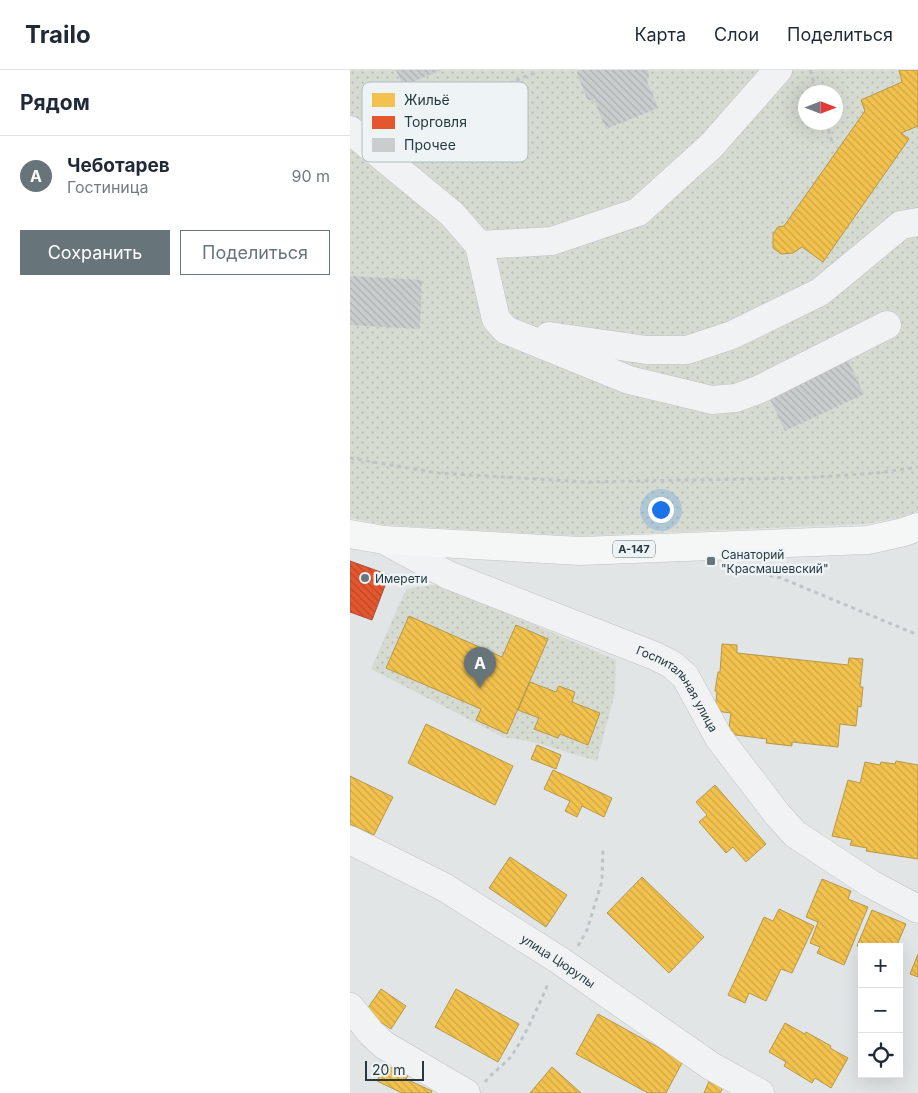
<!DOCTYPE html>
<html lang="ru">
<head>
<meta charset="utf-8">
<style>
  :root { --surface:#fff; --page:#f6f6f7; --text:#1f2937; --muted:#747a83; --line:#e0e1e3; --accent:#67757b }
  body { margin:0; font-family:Inter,sans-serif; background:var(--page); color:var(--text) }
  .controls { position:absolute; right:15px; bottom:15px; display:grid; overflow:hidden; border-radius:0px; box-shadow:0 5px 20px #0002 }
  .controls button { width:45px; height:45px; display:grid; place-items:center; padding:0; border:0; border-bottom:1px solid var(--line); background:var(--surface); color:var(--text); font:25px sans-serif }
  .compass { position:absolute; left:448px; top:15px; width:45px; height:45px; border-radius:50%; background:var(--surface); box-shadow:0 5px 20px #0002; rotate:90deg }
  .scale { position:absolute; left:15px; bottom:12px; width:59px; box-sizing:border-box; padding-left:5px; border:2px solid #263941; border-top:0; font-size:14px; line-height:18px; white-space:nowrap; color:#263941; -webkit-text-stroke:4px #eef4f6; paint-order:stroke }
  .you { position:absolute; left:310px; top:439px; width:18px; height:18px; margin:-12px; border:4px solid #fff; border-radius:50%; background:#1a73e8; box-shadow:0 0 0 8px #1a73e833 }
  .badge { display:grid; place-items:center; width:32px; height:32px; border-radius:50%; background:var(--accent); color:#fff; font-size:16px; font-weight:700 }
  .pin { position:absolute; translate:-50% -41px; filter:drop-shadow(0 1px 2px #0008) }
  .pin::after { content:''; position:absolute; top:26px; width:18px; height:15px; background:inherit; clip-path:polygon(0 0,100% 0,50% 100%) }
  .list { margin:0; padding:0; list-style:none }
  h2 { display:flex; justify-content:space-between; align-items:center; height:65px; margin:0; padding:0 20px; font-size:21px }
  h2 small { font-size:16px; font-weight:400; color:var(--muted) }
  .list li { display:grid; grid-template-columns:32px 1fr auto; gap:15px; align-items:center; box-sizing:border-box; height:80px; padding:0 20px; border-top:1px solid var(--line) }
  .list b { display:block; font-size:19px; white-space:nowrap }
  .list p { margin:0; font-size:16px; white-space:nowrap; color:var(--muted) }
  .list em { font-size:16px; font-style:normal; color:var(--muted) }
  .actions { display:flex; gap:10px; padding:15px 20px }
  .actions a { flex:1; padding:11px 0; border:1px solid var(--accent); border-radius:0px; text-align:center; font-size:18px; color:var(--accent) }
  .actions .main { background:var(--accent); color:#fff }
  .icon { flex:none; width:28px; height:28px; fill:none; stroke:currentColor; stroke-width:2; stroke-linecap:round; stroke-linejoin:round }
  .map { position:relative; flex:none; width:568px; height:1023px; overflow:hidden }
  header { display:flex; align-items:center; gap:30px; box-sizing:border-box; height:70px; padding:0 25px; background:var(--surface); border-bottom:1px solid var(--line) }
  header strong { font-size:24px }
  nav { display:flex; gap:28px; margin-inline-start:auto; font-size:18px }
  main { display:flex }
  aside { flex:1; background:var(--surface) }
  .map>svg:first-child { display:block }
</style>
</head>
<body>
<header>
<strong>Trailo</strong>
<nav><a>Карта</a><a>Слои</a><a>Поделиться</a></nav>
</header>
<main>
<aside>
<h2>Рядом<small></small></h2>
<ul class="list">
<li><span class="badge">A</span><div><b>Чеботарев</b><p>Гостиница</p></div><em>90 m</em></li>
</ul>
<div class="actions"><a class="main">Сохранить</a><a>Поделиться</a></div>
</aside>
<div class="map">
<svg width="568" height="1023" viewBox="0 0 568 1023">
  <defs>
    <pattern id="park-dots" width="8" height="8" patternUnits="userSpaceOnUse" patternTransform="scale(1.25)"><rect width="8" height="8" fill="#d5dbd1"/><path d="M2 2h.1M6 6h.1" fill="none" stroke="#b7bdb5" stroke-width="1.8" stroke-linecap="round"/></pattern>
    <pattern id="homes-back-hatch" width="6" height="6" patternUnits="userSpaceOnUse" patternTransform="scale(1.25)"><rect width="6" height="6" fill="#f2c14e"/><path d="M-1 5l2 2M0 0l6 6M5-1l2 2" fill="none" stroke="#cfa745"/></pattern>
    <pattern id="shops-back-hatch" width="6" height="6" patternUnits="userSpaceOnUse" patternTransform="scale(1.25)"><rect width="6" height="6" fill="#e4572e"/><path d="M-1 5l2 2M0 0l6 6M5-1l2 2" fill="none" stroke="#b94929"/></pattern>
    <pattern id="building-back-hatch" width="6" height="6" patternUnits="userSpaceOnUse" patternTransform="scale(1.25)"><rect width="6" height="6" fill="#c9cdce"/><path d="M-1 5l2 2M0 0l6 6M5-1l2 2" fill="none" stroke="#acb1b2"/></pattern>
  </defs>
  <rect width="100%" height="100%" fill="#e1e5e6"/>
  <path fill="url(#park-dots)" fill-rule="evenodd" d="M 0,0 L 568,0 L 568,441 L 552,447 L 516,454 L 230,466 L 35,455 L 0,448 ZM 456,22 L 486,22 L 486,52 L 456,52 Z
    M 89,514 L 266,590 L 265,623 L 247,691 L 183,672 L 153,667 L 21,599 L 56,519 Z"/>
  <path fill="url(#homes-back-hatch)" stroke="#b5984a" d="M 549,0 L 568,0 L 568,56 L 551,63 L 559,69 L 473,192 L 452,177 L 443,183 L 431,184 L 423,178 L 423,164 L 428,157 L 434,156 L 515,41 L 511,30 L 552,12 Z
    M 59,546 L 152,587 L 166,555 L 198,569 L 157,664 L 126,650 L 131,639 L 36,598 Z
    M 372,574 L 387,575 L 387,583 L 498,595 L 499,588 L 513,589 L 510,617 L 513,617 L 511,637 L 508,636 L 506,656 L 490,654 L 488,677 L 442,672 L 442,676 L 416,673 L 417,669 L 378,664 L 381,643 L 365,641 L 367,622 L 365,621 L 368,602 L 370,602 Z
    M 180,612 L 206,622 L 209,616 L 225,622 L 222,632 L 250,643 L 238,675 L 210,664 L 208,668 L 184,659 L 189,648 L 168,640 Z
    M 76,654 L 163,696 L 145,735 L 58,693 Z
    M 187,675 L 211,685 L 206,699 L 181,689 Z
    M 546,691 L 568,695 L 568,789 L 516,781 L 517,778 L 500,775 L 502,770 L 482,766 L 498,710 L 510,713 L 515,692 L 530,695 L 531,692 L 545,694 Z
    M 203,700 L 262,728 L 254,747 L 232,736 L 227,747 L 215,741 L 220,731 L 194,719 Z
    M 0,706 L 43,727 L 24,765 L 0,754 Z
    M 365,715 L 416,774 L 396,792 L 383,777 L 376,783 L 349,752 L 357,745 L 346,732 Z
    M 160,787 L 217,825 L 196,857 L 139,818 Z
    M 292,807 L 354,867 L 319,903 L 257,843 Z
    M 472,809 L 501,821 L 498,829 L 518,837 L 494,895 L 467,883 L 470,877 L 460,873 L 468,852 L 456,847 Z
    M 429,839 L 464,856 L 442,903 L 431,899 L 416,931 L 399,923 L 395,933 L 378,925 L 414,847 L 423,851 Z
    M 522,840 L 556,854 L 546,877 L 512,877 L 512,878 L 507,876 Z
    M 568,884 L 568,907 L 560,904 Z
    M 31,919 L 56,936 L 41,959 L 15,942 Z
    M 106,919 L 169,954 L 148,992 L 85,957 Z
    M 248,944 L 333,991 L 316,1023 L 298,1023 L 226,984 Z
    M 435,953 L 455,964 L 456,962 L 481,976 L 480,978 L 498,988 L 481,1018 L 465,1008 L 462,1013 L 434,996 L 436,992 L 419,982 Z
    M 35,995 L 58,1006 L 56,1009 L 82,1021 L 81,1023 L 52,1023 L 27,1011 Z
    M 202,997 L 231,1023 L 180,1023 Z
    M 360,1009 L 374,1016 L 370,1023 L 354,1023 Z"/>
  <path fill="url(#shops-back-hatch)" stroke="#ab4e34" d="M 0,491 L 39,505 L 22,550 L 0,542 Z"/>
  <path fill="url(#building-back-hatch)" d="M 46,0 L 91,0 L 53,16 Z
    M 228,0 L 298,0 L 299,5 L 297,11 L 308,38 L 256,59 L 245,32 L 237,29 L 227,3 Z
    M 0,206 L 72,210 L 70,259 L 0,255 Z
    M 498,290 L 514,324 L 435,361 L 419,327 Z"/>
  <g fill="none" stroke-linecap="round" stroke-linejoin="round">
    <g stroke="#bfc3c4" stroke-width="29">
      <g id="minor">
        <path d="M 0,60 L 102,144 L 129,175 L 146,249 L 156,260 L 279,310 L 362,330 L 386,328 L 410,319 L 537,255"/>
        <path d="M 129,175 L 202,171 L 288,142 L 361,76 L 428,0"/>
        <path d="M 199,266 L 297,280 L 337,280 L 382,265 L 470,222 L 551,155 L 568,152"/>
        <path id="s1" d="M 34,470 L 98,505 L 305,586 L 321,594 L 335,606 L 369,668 L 427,744 L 445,764 L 521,814 L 568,839"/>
        <path id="s2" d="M 0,770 L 94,817 L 209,890 L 361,996 L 410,1023"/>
        <path d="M 0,937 L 21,963 L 34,975 L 116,1023"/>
      </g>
    </g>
    <g stroke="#bdc2c4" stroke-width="29">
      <path id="major" d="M 0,464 L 34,470 L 230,481 L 518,470 L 554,462 L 568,457"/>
    </g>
    <path stroke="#bfc4c6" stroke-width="3" stroke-dasharray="4 4" stroke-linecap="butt" d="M 460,0 L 467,22
      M 476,52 L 483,75
      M 41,64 L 184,3 L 185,0
      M 0,388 L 88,403 L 236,412 L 449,408 L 528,403 L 568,397
      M 396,500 L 431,508 L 568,565
      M 228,876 L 237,860 L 252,811 L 253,779
      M 135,1012 C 142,1002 154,996 162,985 C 177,963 188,936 199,912"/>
    <use href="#minor" stroke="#f0f2f3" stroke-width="28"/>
    <use href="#major" stroke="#f5f6f6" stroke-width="28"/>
  </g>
  <g fill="#67757b" stroke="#eef4f6" stroke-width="2">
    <rect x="356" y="486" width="10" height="10" rx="2.5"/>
    <circle cx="15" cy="508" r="5"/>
  </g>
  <g text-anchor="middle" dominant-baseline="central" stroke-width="5" stroke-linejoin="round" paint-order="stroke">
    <rect fill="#eef4f6" stroke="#627177" stroke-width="1" x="263" y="470.5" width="42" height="17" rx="4"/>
    <g font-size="11" font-weight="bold" fill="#263941">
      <text x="284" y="479">А-147</text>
    </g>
    <g font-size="12" fill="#263941" stroke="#eef4f6" text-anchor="start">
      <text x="371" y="484">Санаторий<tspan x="371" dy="14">"Красмашевский"</tspan></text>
      <text x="25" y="508">Имерети</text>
    </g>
    <g font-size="12" fill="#263941" stroke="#eef4f6">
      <text stroke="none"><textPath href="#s1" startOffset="335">Госпитальная улица</textPath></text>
      <text stroke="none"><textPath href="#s2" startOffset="241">улица Цюрупы</textPath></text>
    </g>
  </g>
  <rect x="12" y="12" width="166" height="80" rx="8" fill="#eef4f6" stroke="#b2bcc0" stroke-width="1"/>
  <rect x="22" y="23" width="23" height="14" fill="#f2c14e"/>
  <rect x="22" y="46" width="23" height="13" fill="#e4572e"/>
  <rect x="22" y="68" width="23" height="14" fill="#c9cdce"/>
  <g font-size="14" fill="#263941">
    <text x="54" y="35">Жильё</text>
    <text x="54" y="57">Торговля</text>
    <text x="54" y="80">Прочее</text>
  </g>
</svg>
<div class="controls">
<button>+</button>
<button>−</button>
<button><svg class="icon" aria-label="locate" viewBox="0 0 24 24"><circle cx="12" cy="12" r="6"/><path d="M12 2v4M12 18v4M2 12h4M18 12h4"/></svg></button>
</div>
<svg class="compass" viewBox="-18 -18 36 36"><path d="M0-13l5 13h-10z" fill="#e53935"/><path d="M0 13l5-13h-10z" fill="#747a83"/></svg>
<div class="scale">20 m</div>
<div class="you"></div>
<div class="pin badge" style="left:130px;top:618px">A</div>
</div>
</main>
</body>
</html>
